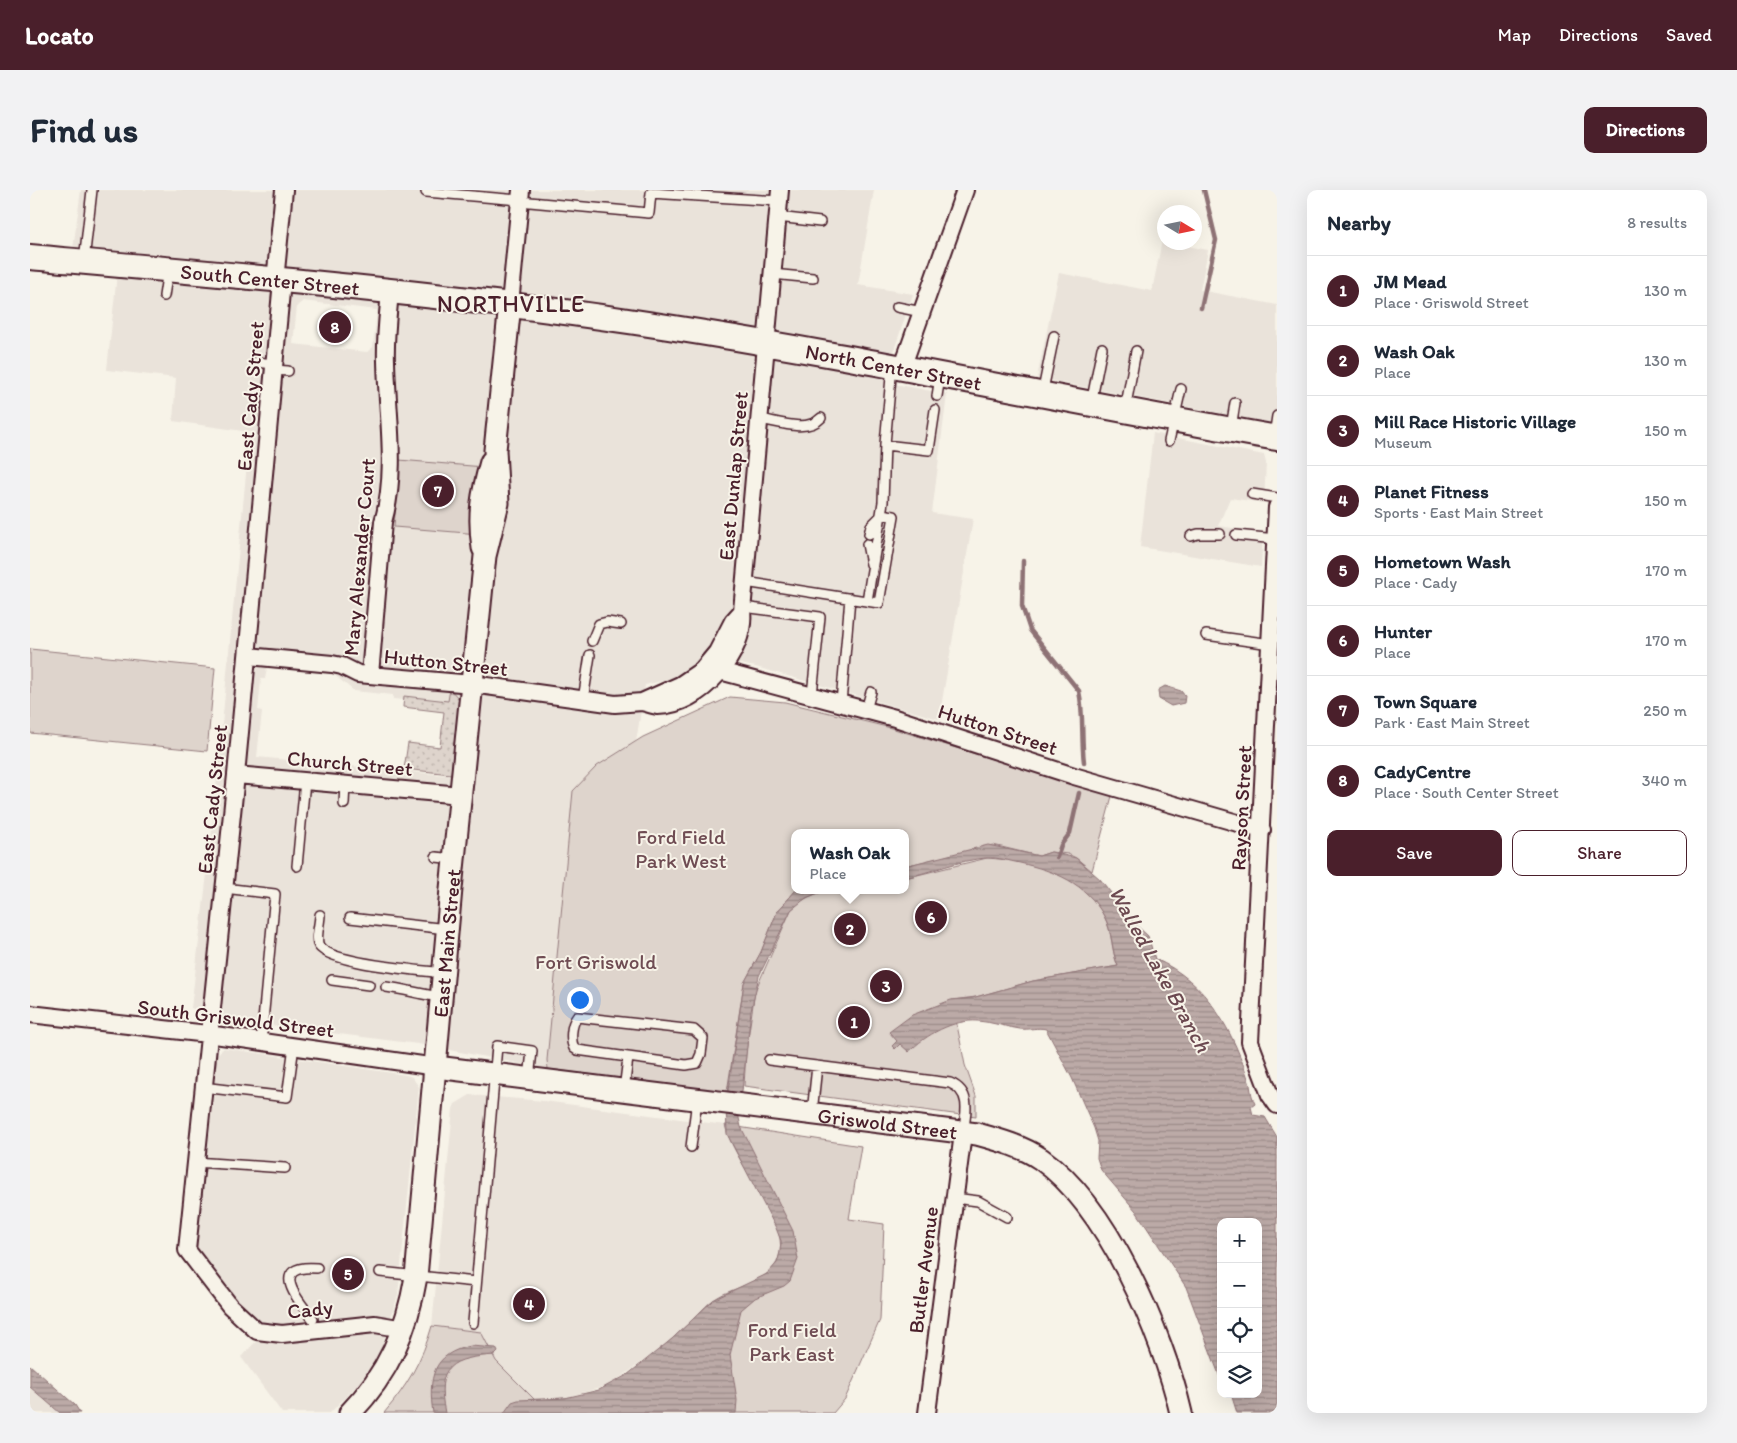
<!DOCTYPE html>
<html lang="en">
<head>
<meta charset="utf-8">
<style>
  :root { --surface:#fff; --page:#f2f2f3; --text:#1f2937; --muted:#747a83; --line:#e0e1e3; --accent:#4a1f2b }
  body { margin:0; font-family:Itim,sans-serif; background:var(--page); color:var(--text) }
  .controls { position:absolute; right:15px; bottom:15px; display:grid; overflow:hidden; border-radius:10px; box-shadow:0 5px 20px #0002 }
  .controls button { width:45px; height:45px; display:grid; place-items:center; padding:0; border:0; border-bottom:1px solid var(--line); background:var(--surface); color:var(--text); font:25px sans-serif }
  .compass { position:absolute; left:1127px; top:15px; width:45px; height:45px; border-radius:50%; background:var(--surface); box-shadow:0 5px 20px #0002; rotate:100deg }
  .you { position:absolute; left:549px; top:809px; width:18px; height:18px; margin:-12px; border:4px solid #fff; border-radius:50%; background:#1a73e8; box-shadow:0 0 0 8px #1a73e833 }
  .badge { display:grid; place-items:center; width:32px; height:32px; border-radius:50%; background:var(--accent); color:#fff; font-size:16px; font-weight:700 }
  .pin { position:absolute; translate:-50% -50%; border:2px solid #fff; box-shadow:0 1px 5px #0006 }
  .popup { position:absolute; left:761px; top:639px; width:118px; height:65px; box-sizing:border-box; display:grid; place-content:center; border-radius:10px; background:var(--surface); filter:drop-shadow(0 1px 4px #0005); font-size:16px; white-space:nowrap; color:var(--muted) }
  .popup b { font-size:19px; color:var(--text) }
  .popup::after { content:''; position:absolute; left:50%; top:100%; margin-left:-10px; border:10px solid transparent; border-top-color:var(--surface) }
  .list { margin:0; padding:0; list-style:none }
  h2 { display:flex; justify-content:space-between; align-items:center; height:65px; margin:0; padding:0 20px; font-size:21px }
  h2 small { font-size:16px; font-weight:400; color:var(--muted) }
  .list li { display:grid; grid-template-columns:32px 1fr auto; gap:15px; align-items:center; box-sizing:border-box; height:70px; padding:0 20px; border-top:1px solid var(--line) }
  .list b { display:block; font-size:19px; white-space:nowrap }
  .list p { margin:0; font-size:16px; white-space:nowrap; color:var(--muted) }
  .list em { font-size:16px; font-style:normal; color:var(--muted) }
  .actions { display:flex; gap:10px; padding:15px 20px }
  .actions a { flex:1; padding:11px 0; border:1px solid var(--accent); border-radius:10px; text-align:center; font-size:18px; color:var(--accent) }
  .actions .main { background:var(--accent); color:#fff }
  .icon { flex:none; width:28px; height:28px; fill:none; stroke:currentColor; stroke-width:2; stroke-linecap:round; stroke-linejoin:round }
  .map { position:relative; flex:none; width:1247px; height:1223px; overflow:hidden; border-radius:10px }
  header { display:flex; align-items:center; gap:30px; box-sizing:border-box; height:70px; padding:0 25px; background:var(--accent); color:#fff }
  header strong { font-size:24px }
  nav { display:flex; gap:28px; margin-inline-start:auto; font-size:18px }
  .intro { display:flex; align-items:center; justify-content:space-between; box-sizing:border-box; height:120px; padding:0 30px }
  h1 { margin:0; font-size:35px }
  .button { padding:12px 22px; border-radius:10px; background:var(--accent); color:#fff; font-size:18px; font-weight:700 }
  main { display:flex; gap:30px; padding:0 30px }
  aside { flex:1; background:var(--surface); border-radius:10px; box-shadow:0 5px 20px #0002 }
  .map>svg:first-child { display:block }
</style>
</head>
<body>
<header>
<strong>Locato</strong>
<nav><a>Map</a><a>Directions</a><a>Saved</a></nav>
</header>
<div class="intro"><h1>Find us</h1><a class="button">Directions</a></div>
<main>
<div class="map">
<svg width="1247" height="1223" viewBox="0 0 1247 1223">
  <defs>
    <pattern id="garden-dots" width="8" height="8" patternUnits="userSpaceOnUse" patternTransform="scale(1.25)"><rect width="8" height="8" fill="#ded4cc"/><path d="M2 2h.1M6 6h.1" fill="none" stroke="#c0b6af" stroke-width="1.8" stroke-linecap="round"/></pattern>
    <pattern id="water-rules" width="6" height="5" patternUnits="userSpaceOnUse" patternTransform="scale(1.25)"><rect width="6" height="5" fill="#bcaaa7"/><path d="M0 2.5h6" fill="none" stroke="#9b8a88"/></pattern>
  </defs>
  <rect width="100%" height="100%" fill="#f7f3e8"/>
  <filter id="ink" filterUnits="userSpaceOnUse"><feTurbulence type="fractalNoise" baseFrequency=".02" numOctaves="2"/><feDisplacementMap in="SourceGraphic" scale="10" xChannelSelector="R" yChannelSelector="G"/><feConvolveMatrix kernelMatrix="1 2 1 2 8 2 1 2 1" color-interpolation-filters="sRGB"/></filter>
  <g filter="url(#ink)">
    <path fill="#eae3da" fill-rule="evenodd" d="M 51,0 L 844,0 L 828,95 L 883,104 L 865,157 L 859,193 L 917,204 L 902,323 L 943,329 L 909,529 L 726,477 L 673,467 L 645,488 L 615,495 L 606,552 L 567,576 L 517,870 L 518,879 L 388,854 L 191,829 L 161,818 L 181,650 L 220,242 L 143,231 L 146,188 L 77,180 L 89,64 L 43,59 ZM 273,111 L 347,120 L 343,157 L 337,162 L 263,154 L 267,116 ZM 237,477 L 303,484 L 324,501 L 363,505 L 363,509 L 421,514 L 414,585 L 227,567 L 232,521 L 228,520 L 231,489 L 235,489 Z
      M 1132,51 L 1178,60 L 1170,100 L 1247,115 L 1247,234 L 1007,188 L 1029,83 L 1122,101 Z
      M 1123,243 L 1234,265 L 1236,273 L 1234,313 L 1200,308 L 1188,336 L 1233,342 L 1231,377 L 1110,357 Z
      M 194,858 L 376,885 L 382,887 L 389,897 L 368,1105 L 350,1162 L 331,1191 L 300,1223 L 252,1223 L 211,1167 L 242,1135 L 224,1129 L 216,1123 L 167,1062 L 165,1053 L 185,870 L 185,866 Z
      M 440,905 L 514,911 L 695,935 L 697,944 L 746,1038 L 751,1051 L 750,1062 L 747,1073 L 737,1084 L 683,1111 L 630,1159 L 580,1195 L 535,1208 L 505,1210 L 466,1171 L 451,1142 L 402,1136 L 423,919 L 425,914 Z
      M 0,1197 L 24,1217 L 30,1223 L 0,1223 Z"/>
    <path fill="#ded4cc" stroke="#947a7c" d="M 369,270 L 454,277 L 449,344 L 364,337 Z
      M 0,459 L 185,478 L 177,561 L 0,543 Z
      M 700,507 L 755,512 L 861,538 L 1082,606 L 1062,681 L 1046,668 L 1038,664 L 1021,662 L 1009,666 L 963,655 L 875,676 L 875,643 L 765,643 L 766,700 L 747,722 L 731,762 L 714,793 L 697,902 L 518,879 L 517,870 L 543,601 L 567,576 L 613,547 Z
      M 957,668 C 1001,671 1055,684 1075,728 C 1083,744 1081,761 1088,776 L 1003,791 L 946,807 L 922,810 L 935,875 L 946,906 L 946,927 L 714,896 L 716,862 L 725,801 L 761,720 C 789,690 837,700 875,700 L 875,688 Z
      M 695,935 L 831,956 L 819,1029 L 854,1034 L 850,1130 L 815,1209 L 803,1223 L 354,1223 C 377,1196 392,1171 402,1136 L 451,1142 L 466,1171 L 505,1210 C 530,1209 557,1207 579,1196 C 608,1182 634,1156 657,1135 C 667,1126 676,1114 688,1107 C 708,1095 745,1091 750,1063 C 757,1027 703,972 695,935 Z"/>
    <path fill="url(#garden-dots)" stroke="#947a7c" d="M 420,499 L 429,509 L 433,520 L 431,525 L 427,527 L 421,584 L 374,579 L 378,553 L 410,557 L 414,522 L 373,517 L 374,506 L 418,511 Z"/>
    <path fill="url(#water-rules)" stroke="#8e7275" d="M 1135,496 L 1151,501 L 1155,506 L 1154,513 L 1141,516 L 1129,509 L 1128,500 Z
      M 958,655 L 1009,666 L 1021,662 L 1046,668 L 1070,689 L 1107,736 L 1118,746 L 1125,769 C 1177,791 1204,842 1220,895 C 1221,902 1222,908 1225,914 L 1221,917 L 1223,925 L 1235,927 L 1247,947 L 1247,1223 L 1207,1223 L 1201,1204 L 1228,1204 L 1228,1032 L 1191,1032 L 1191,1190 L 1156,1097 L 1106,1021 L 1071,980 L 1067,968 L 1068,951 L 1064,938 L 1042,888 L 1016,839 C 1008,837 999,840 990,839 C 976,837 962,832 948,831 C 924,829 895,845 879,862 L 870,854 L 865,859 L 862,856 L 867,851 L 859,842 L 882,825 L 921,810 L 942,808 L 1003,791 L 1088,776 C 1081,760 1083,742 1074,726 C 1056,693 1025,681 990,673 C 979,671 968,667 956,668 C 929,670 901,682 875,688 L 875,676 Z
      M 766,700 L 795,700 L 776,708 L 761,720 L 729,786 L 721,821 L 709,928 L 711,937 L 763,1041 L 768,1069 L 760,1091 L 754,1096 L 725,1108 L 711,1120 L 700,1165 L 707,1210 L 706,1223 L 474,1223 L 482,1212 L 488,1210 L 535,1208 L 569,1200 L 597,1185 L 642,1149 L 683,1110 L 737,1084 L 747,1073 L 750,1062 L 751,1051 L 746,1038 L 697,944 L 696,914 L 714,793 L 731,762 L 747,722 Z
      M 441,1156 L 466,1158 L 468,1162 L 465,1165 C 422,1168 405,1175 415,1223 L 403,1223 C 398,1189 402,1163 441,1156 Z
      M 0,1175 L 45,1215 L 50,1223 L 30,1223 L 0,1197 Z"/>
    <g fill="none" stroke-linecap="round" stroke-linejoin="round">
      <path stroke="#8e7275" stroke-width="4.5" d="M 1171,118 L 1186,50 L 1174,0
        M 993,371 L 992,416 L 1000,440 L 1049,501 C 1054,524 1051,549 1054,572
        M 1027,667 L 1031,655 L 1040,643 L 1049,603"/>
      <g stroke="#4a1f2b" stroke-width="12">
        <path id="service" d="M 396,2 L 490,10
          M 489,11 L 619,23 L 621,3 L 749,11
          M 748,27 L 790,32
          M 54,71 L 62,0
          M 742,84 L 783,88
          M 134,106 L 138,80
          M 867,117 L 892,122
          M 226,172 L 244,174
          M 244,180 L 258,181
          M 1012,205 L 1024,146
          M 907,206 L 910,187
          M 1061,214 L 1072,158
          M 1095,220 L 1106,161
          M 730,229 C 748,232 777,243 791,228
          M 1201,238 L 1205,213
          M 1244,246 L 1247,226
          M 1139,251 L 1151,199
          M 855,255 L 899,260 L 905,220
          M 1222,304 L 1247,308
          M 839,344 L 841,336 L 850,327
          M 1206,345 L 1246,349
          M 1161,346 L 1168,344 L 1190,344
          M 837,354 L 841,374
          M 715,392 L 849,413 L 864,326 L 851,324
          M 837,411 L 853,312 L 855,254 L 862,176
          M 713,417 L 790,427 L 782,505
          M 1176,445 L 1241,454
          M 562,451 L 569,434 L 577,432 L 591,434
          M 553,510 L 560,465
          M 811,513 L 820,408
          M 836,520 L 841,502
          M 314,614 L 315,594
          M 406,667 L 424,669
          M 267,676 L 275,591
          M 194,698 L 245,704 L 231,852
          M 290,725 C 290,733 285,749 289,756 C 301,774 390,780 413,783
          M 320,728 L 417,739
          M 302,790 L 339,795
          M 356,797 C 375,799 392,805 412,807
          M 547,827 L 664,840 L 673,848 L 671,864 L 667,873 L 656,875 L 547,860 L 544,858 C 540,850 541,835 547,827 Z
          M 739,870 L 920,893 C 942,902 936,924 933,943
          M 172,897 L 257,907 L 264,856
          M 594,900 L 598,868
          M 782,923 L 787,876
          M 661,957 L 667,910
          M 164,972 L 255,978
          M 924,1008 L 948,1011 L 977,1027
          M 350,1082 L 446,1092
          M 283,1129 C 267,1110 238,1074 287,1078
          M 443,1133 L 467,856 L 502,861 L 499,889"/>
      </g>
      <g stroke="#4a1f2b" stroke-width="20">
        <path id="minor" d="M 245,91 L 254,0
          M 252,91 L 206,585 L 157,1060 L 200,1116 L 227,1141 L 252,1144 L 345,1134 L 374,1139
          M 480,114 L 491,0
          M 872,178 L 935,0
          M 1247,317 L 1220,852 L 1240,905 L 1247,915
          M 218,466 L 302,474 L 312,476 L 328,484 L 442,494 L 585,514 L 612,512 L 650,495 L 672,480 L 687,462 L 703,431 L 712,421
          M 679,473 L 690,481 L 865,528 L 1044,586 L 1232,640
          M 340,485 L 353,332 C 368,281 357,223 356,171 C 355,148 358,125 360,102
          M 612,512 C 616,513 622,515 627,516 C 670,517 717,462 712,421 L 750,0
          M 206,585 L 431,605
          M 0,824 L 178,844 L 406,877
          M 897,1223 L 933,943"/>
      </g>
      <g stroke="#4a1f2b" stroke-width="25">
        <g id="tertiary">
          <path d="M 453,358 C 448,324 452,304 461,272"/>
          <path id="s1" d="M 406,877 L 947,944 C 969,950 992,956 1011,969 C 1078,1016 1133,1145 1151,1223"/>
          <path id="s2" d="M 320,1223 C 358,1184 377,1140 386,1087 L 421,699 L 455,366 L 468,313 L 465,260 L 480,114"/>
        </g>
      </g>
      <g stroke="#4a1f2b" stroke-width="28">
        <g id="secondary">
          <path id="s3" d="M 0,67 C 202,85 404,102 605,132 C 820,164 1033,211 1247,248"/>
        </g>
      </g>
      <use href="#service" stroke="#f7f3e8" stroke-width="9"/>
      <use href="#minor" stroke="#f7f3e8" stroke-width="16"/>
      <use href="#tertiary" stroke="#f7f3e8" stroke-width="21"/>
      <use href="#secondary" stroke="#f7f3e8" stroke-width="24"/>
    </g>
  </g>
  <g text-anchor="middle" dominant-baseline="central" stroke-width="4" stroke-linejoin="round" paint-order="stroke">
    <g font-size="21" fill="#4a1f2b" stroke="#f7f3e8">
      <text stroke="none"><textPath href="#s3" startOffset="241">South Center Street</textPath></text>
      <text stroke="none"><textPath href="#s3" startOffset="871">North Center Street</textPath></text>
      <text transform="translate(220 206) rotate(-85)">East Cady Street</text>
      <text transform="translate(703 286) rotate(-85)">East Dunlap Street</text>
      <text transform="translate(329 367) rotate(-85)">Mary Alexander Court</text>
      <text transform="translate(416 472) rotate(6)">Hutton Street</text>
      <text transform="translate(968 539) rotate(18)">Hutton Street</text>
      <text transform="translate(320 573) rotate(5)">Church Street</text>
      <text transform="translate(182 609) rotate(-84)">East Cady Street</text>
      <text transform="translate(1211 618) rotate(-87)">Rayson Street</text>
      <text stroke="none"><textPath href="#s2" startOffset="489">East Main Street</textPath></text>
      <text transform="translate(206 828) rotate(7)">South Griswold Street</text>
      <text stroke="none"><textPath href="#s1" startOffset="455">Griswold Street</textPath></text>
      <text transform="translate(893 1080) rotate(-83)">Butler Avenue</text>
      <text transform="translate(280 1119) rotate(-6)">Cady</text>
    </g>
    <g font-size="21" fill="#6f4c53" stroke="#f7f3e8">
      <text x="651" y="646">Ford Field<tspan x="651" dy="24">Park West</tspan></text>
      <text x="566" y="771">Fort Griswold</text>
      <text x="762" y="1139">Ford Field<tspan x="762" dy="24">Park East</tspan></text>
    </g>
    <g font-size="22" font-style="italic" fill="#6c4950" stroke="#f7f3e8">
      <text transform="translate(1130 779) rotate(61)">Walled Lake Branch</text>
    </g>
    <g font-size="24" letter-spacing="1" fill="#4a1f2b" stroke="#f7f3e8">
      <text x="481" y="113">NORTHVILLE</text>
    </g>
  </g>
</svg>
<div class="controls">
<button>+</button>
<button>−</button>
<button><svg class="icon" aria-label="locate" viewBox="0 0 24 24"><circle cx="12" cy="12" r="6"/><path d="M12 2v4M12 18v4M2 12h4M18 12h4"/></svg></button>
<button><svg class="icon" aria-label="layers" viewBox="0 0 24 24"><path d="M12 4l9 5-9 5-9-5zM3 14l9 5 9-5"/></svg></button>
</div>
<svg class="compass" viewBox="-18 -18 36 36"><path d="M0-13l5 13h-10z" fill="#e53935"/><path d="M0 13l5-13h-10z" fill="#747a83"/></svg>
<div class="you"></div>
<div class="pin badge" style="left:824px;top:832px">1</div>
<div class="pin badge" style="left:820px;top:739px">2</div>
<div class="popup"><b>Wash Oak</b>Place</div>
<div class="pin badge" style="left:856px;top:796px">3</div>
<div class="pin badge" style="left:499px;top:1114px">4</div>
<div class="pin badge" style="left:318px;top:1084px">5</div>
<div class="pin badge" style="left:901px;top:727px">6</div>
<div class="pin badge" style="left:408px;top:301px">7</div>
<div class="pin badge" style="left:305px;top:137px">8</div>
</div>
<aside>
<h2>Nearby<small>8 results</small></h2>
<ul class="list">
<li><span class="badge">1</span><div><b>JM Mead</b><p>Place · Griswold Street</p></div><em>130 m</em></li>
<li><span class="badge">2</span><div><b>Wash Oak</b><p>Place</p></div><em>130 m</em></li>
<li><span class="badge">3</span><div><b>Mill Race Historic Village</b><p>Museum</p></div><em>150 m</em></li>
<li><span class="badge">4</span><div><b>Planet Fitness</b><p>Sports · East Main Street</p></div><em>150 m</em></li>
<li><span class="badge">5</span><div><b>Hometown Wash</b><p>Place · Cady</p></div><em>170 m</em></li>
<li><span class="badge">6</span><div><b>Hunter</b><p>Place</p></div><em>170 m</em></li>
<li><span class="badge">7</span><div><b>Town Square</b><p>Park · East Main Street</p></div><em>250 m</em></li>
<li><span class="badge">8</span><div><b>CadyCentre</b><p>Place · South Center Street</p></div><em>340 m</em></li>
</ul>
<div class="actions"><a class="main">Save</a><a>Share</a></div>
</aside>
</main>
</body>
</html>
